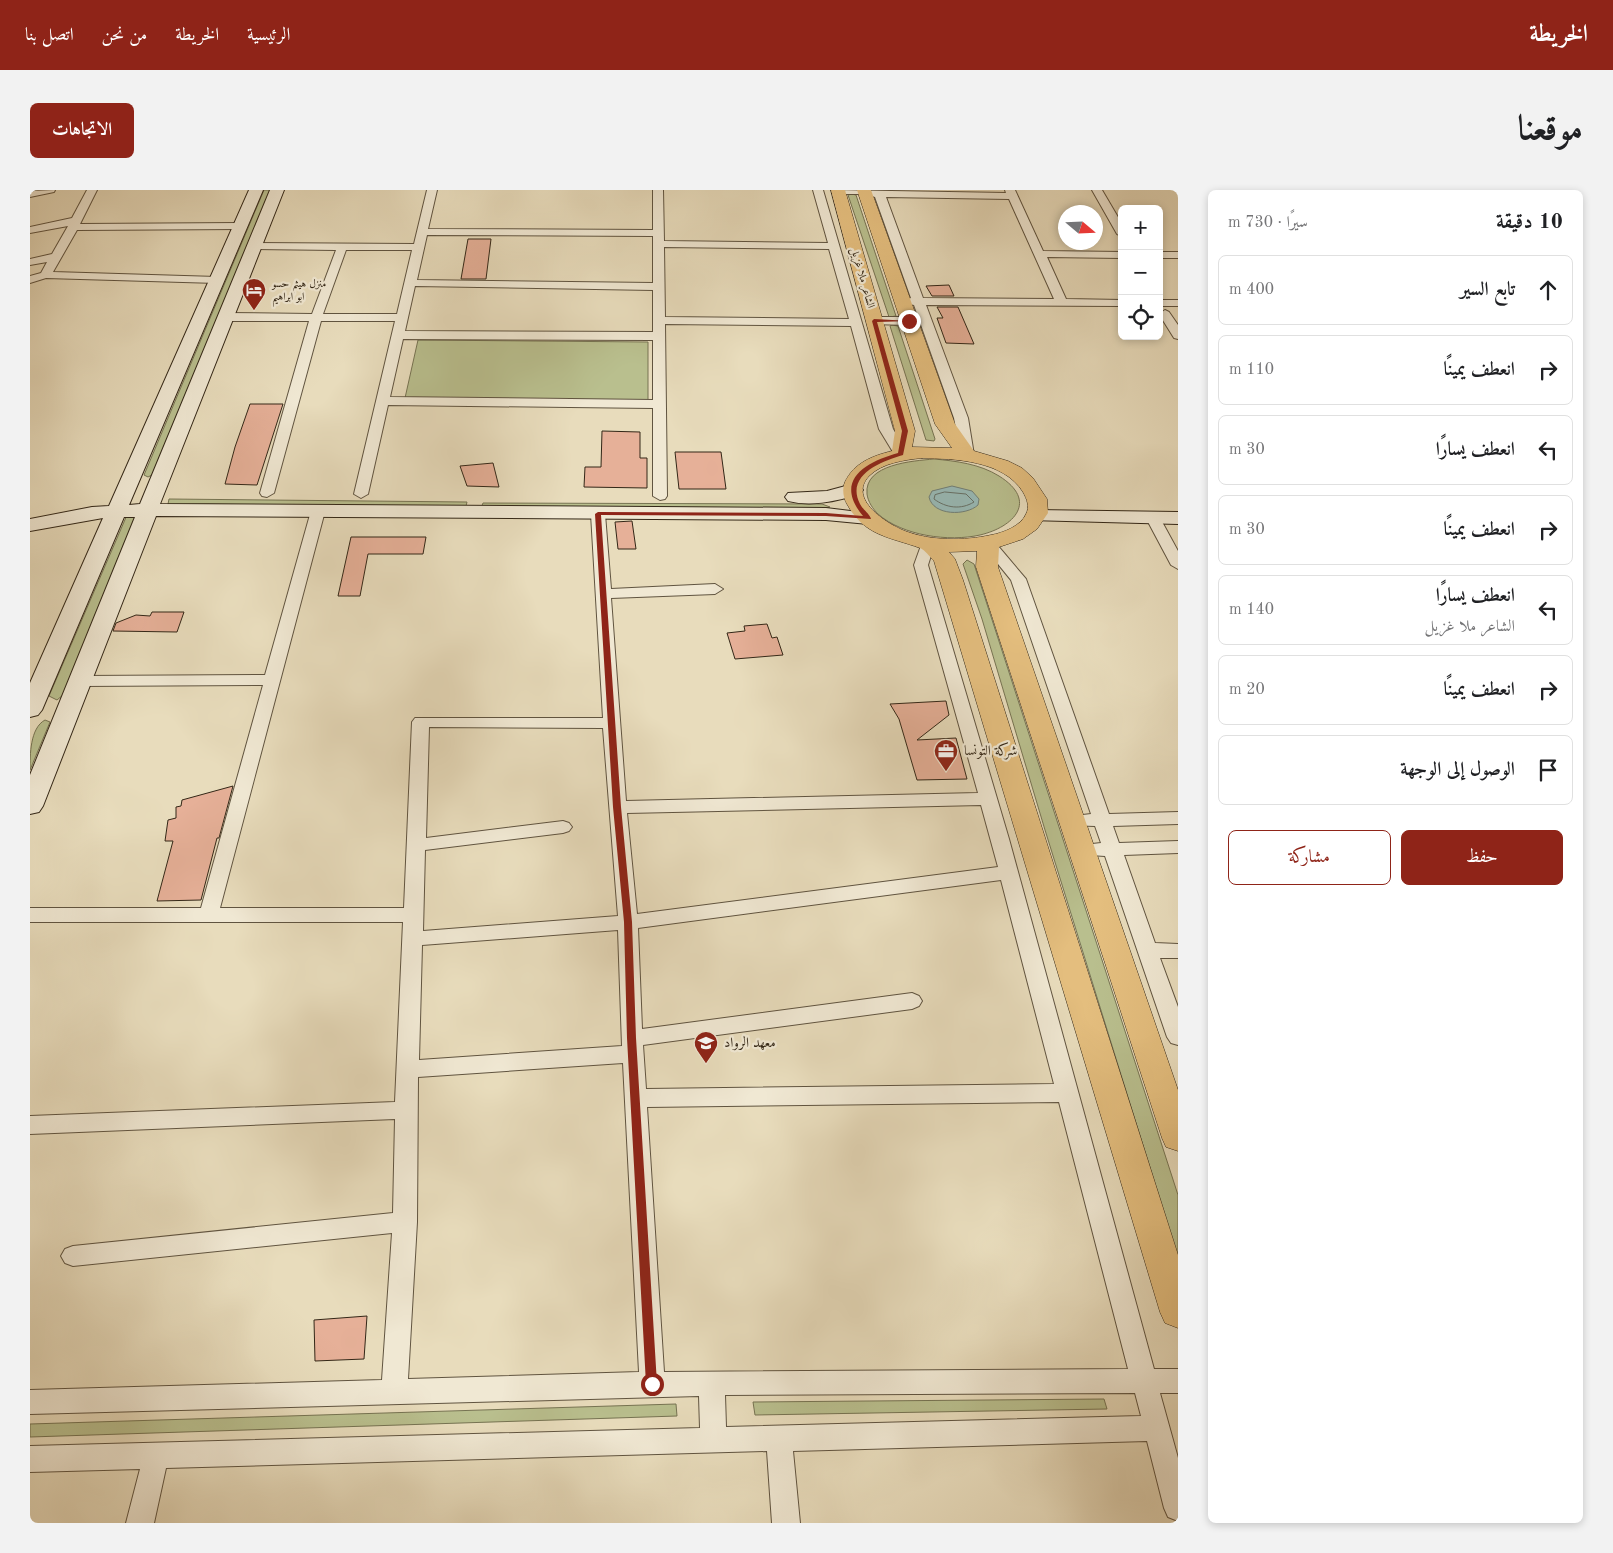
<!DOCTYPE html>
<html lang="ar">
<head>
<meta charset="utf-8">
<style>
  :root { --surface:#fff; --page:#f2f2f2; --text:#202124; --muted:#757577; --line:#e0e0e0; --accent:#8f2418 }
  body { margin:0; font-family:"Old Standard TT",Amiri,serif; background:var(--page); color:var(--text); direction:rtl }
  .controls { position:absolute; right:15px; top:15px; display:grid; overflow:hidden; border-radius:8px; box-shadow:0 2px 8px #0003 }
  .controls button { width:45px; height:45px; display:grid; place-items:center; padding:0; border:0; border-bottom:1px solid var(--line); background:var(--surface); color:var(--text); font:25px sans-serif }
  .compass { position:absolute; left:1028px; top:15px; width:45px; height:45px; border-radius:50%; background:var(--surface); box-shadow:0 2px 8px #0003; rotate:109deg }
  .stop { position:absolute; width:15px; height:15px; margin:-11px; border:4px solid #8f2418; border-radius:50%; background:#fff }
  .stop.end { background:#8f2418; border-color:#fff; box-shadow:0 1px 5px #0008 }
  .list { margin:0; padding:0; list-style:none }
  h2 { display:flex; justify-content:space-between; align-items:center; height:65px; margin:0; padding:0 20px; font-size:21px }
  h2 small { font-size:16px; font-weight:400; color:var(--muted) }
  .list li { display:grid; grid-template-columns:32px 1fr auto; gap:15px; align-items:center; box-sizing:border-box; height:70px; margin:0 10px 10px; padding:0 10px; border:1px solid var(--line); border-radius:8px }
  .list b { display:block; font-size:19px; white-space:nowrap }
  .list p { margin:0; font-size:16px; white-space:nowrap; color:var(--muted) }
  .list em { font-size:16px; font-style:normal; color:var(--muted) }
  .actions { display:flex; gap:10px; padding:15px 20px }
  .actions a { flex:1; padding:11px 0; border:1px solid var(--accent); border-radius:8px; text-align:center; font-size:18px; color:var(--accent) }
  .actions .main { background:var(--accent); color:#fff }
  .icon { flex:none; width:28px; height:28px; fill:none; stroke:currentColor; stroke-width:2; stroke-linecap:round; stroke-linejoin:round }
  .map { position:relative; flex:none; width:1148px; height:1333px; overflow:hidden; direction:ltr; border-radius:8px }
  header { display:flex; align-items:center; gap:30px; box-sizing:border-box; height:70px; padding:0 25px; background:var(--accent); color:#fff }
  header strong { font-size:24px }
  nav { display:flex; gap:28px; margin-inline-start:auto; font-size:18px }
  .intro { display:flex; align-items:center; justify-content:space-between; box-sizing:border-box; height:120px; padding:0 30px }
  h1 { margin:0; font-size:35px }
  .button { padding:12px 22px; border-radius:8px; background:var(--accent); color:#fff; font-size:18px; font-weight:700 }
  main { display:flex; gap:30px; padding:0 30px }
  aside { flex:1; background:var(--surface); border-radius:8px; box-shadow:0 2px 8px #0003 }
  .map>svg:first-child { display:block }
</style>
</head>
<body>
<header>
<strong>الخريطة</strong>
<nav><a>الرئيسية</a><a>الخريطة</a><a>من نحن</a><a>اتصل بنا</a></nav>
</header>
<div class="intro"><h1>موقعنا</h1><a class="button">الاتجاهات</a></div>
<main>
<aside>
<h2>10 دقيقة<small>سيرًا · 730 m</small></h2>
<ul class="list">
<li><svg class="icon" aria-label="ahead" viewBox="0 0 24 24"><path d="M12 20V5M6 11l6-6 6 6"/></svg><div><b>تابع السير</b></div><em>400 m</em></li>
<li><svg class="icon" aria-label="right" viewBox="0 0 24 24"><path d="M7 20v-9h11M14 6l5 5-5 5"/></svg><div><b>انعطف يمينًا</b></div><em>110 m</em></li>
<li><svg class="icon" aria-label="left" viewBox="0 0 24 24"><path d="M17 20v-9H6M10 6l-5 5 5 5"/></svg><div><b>انعطف يسارًا</b></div><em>30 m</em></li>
<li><svg class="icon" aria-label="right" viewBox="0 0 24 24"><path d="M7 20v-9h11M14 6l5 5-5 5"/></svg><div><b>انعطف يمينًا</b></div><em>30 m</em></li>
<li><svg class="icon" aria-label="left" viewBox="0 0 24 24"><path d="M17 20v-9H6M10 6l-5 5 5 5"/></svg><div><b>انعطف يسارًا</b><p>الشاعر ملا غزيل</p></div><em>140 m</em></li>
<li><svg class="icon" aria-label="right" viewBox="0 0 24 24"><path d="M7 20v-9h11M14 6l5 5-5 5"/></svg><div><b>انعطف يمينًا</b></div><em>20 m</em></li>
<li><svg class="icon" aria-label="arrive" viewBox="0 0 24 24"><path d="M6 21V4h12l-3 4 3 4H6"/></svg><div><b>الوصول إلى الوجهة</b></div></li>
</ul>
<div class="actions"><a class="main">حفظ</a><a>مشاركة</a></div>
</aside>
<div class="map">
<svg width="1148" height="1333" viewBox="0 0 1148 1333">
  <rect width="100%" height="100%" fill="#e8dcbc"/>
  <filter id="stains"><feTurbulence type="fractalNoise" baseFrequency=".004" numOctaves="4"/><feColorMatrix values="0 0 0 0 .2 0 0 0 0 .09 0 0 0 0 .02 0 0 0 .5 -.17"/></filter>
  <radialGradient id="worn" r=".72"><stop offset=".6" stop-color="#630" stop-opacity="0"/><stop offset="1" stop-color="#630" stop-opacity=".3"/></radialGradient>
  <path fill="#b9bf8e" stroke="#767352" d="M 234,0 L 241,0 L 122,285 L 118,287 L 114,285 Z
    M 822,4 L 826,5 L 866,126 L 859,127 L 818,5 Z
    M 862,135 L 868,136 L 905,249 L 904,251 L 896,250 L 860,136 Z
    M 388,150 L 618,152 L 618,210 L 375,208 Z
    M 904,269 C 926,271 950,274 969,286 C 1009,311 984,337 950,345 C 919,352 873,346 848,324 C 843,319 838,312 837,304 C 834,274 883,271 904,269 Z
    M 139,309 L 437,312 L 436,316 L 138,314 Z
    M 453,313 L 792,314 L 800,317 L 789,320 L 451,318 Z
    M 108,324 L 33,505 L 27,510 L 19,506 L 97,325 Z
    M 937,370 L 944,374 L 1148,1005 L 1148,1068 L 1015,640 L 952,429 L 933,374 Z
    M 15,530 L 20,532 L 0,580 C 0,565 0,538 15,530 Z
    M 1074,1209 L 1077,1219 L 725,1225 L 723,1212 Z
    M 646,1214 L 647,1226 L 0,1247 L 0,1234 Z"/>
  <path fill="#98bab7" stroke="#707f77" d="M 922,296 L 942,301 L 949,309 L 948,315 C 936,326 903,326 899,307 L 902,301 Z"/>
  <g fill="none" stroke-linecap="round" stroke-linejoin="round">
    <path stroke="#667067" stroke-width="1" d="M 915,302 L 936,304 L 944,312 C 931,320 916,318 904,309 L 905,305 Z"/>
  </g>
  <path fill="#e6b098" stroke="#332717" d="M 438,49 L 461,49 L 456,89 L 431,89 Z
    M 919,95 L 924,106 L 902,106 L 896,96 Z
    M 907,117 L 928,117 L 944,154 L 916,153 L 907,128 L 913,128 Z
    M 220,214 L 253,214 L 227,295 L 195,294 L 205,257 Z
    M 572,241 L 610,242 L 610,268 L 617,268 L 617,298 L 554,297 L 555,277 L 571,277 Z
    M 645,262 L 691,262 L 696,299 L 649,299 Z
    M 463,273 L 469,297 L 437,296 L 430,276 Z
    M 602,331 L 606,359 L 588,359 L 585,332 Z
    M 321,347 L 396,347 L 393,364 L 338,364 L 330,406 L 308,406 Z
    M 122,422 L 154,422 L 147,442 L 83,441 L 86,433 L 106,425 L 120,426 Z
    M 737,434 L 742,448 L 747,447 L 753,465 L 705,469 L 697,443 L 715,441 L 714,436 Z
    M 916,511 L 919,525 L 887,550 L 926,548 L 937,589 L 887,590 L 869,529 L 860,514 Z
    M 203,596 L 189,648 L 187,648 L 171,710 L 127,711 L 143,651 L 135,651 L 138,630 L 146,628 L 146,617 L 151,616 L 152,610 Z
    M 337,1126 L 334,1169 L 285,1171 L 284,1130 Z"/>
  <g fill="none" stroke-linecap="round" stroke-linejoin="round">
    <g stroke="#605440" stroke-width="2">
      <path id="street" d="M 25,0 L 24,2 L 0,7 L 0,1 Z
        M 57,0 L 67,0 L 50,34 L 210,33 L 215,36 L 210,39 L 47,40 L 23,82 L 187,87 L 193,90 L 187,93 L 16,88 L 0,93 L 0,86 L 11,83 L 17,72 L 0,75 L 0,69 L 22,64 L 38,36 L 0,43 L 0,37 L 42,28 Z
        M 397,0 L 407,0 L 398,39 L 623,40 L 623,0 L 633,0 L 634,51 L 798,53 L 783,0 L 793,0 L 863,239 L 878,264 L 876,267 L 866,267 L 849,239 L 821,136 L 635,134 L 637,306 L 635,309 L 630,310 L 623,306 L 623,218 L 358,215 L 338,304 L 331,308 L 324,304 L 365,131 L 291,131 L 244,303 L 237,307 L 232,306 L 230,303 L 279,131 L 194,131 L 188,127 L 194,123 L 282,124 L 306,60 L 223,59 L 218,56 L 223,53 L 384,54 ZM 397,45 L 623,46 L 623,93 L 387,90 ZM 634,57 L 799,59 L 819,129 L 635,127 ZM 316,60 L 382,60 L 367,124 L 293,124 ZM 385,96 L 623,100 L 623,142 L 375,141 ZM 373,149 L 623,150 L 623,210 L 360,207 Z
        M 804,0 L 976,3 L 975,0 L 985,0 L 1013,61 L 1092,62 L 1092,68 L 1017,67 L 1036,109 L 1092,110 L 1092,116 L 896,115 L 938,228 L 944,265 L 942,268 L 932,268 L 924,228 L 884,115 L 874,113 L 872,111 L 881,108 L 845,7 L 835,4 L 808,4 L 804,3 ZM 856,7 L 979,9 L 1024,109 L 893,108 Z
        M 1062,0 L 1072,0 L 1092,34 L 1092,47 L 1087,44 Z
        M 1129,62 L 1148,62 L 1148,68 L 1129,68 Z
        M 1129,110 L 1148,110 L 1148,116 L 1129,116 Z
        M 1135,120 L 1139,122 L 1148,135 L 1148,149 L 1144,148 L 1129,124 Z
        M 844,127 L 879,127 L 885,131 L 879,135 L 840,134 L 840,128 Z
        M 288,317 L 295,321 L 190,718 L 374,718 L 382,532 L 385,528 L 573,528 L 561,324 L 568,320 L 575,324 L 581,399 L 685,394 L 693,399 L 685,404 L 581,408 L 596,611 L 948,603 L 884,375 L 893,350 L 903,350 L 905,353 L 898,375 L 979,649 L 1124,1179 L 1148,1179 L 1148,1203 L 1130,1203 L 1148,1268 L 1148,1331 L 1138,1327 L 1134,1318 L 1117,1251 L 763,1261 L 770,1333 L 742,1333 L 737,1261 L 136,1278 L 124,1333 L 96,1333 L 110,1279 L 0,1282 L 0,1256 L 670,1238 L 669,1206 L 0,1224 L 0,1200 L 352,1190 L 362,1043 L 43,1076 L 35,1073 L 31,1066 L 35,1059 L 43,1056 L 363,1023 L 365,929 L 0,944 L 0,926 L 365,912 L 373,732 L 0,732 L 0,718 L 171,718 L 233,495 L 51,496 L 45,494 L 43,491 L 45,488 L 51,486 L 235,485 L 281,321 ZM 399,537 L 573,538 L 588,726 L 393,741 L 395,660 L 533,643 L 539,641 L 542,637 L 539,633 L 533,631 L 396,648 ZM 951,615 L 968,677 L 607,724 L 597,623 ZM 971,690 L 1024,894 L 616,899 L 613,855 L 882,819 L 889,816 L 892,811 L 889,806 L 882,803 L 612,839 L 608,738 ZM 588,740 L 592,856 L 389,870 L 392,755 ZM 593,873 L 609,1182 L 378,1189 L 387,1032 L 388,887 ZM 1029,912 L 1098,1179 L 634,1182 L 617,917 ZM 1105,1203 L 1111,1226 L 696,1237 L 695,1205 Z
        M 1123,324 L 1130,328 L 1148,361 L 1148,379 L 1141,375 L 1116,328 Z
        M 958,349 L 963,350 L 996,389 L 1079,624 L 1148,622 L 1148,634 L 1083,636 L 1089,653 L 1148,651 L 1148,663 L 1094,665 L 1125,753 L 1148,754 L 1148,768 L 1130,768 L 1148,817 L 1148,855 L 1141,853 L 1137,847 L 1075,666 L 1045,664 L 1043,660 L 1045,656 L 1071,653 L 1065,636 L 1036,635 L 1033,631 L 1036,627 L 1061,624 L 981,390 L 951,353 Z"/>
    </g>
    <g stroke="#332717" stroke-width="2">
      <path id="secondary" d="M 219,0 L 233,0 L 99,315 L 110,314 L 240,0 L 254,0 L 130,314 L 796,318 L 845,324 L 848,328 L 845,332 L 838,334 L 796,330 L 126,326 L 13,616 L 9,622 L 0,624 L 0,585 L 105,327 L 94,327 L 12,520 L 8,525 L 0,527 L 0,493 L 73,328 L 0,341 L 0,329 L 62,317 L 79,316 Z
        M 823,294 L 830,296 L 833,300 L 830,304 C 807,311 782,317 758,311 L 755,307 L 758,303 L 797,301 Z
        M 1006,320 L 1148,322 L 1148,334 L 999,330 L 996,326 L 999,322 Z"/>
    </g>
    <g stroke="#332717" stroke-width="1">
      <path id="primary" d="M 801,0 L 815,0 L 885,241 L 882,257 L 922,258 L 905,234 L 827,0 L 841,0 L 925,234 L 944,261 L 978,271 L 992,278 L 1003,288 L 1017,309 L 1018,323 L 1007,339 L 993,349 L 969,357 L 968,377 L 1148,900 L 1148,961 L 1136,957 L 1132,948 L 946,377 L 947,361 L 919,362 L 925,369 L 933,390 L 1148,1065 L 1148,1138 L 1135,1133 L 1130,1122 L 904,371 C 900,367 895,360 890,358 C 860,347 834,346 817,314 C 813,307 812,299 815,292 C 824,273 842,266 862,261 L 865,241 ZM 892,268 C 925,269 973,270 993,302 C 997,309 1000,317 996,324 C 991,336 973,343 961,345 C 934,351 901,351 875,341 C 857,334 817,309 839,286 C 852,273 874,270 892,268 Z"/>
    </g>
    <use href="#street" fill="#f0e8d3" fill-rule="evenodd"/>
    <use href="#secondary" fill="#f0e8d3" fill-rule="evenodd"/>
    <use href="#primary" fill="#e4be7e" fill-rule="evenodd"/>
  </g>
  <path fill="#8f2418" d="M 844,129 L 881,131 L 847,132 L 878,241 L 873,265 C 852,271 815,285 830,314 C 833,320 840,324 841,329 L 796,326 L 571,325 L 591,617 L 602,732 L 606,848 L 627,1194 L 622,1199 L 616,1194 L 597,848 L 594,732 L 583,617 L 565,324 L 568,322 L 796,323 L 833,326 C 803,290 836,272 868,263 L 872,241 L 842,131 Z"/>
  <defs>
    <g id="hotel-pin" transform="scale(1.25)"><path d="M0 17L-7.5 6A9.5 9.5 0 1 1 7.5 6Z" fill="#8f2418" stroke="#f0e8d3"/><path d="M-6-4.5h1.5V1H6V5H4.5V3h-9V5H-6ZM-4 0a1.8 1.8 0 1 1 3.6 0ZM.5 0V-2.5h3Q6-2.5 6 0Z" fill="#fff"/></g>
    <g id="office-pin" transform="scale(1.25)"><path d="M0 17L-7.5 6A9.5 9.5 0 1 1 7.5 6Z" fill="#8f2418" stroke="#f0e8d3"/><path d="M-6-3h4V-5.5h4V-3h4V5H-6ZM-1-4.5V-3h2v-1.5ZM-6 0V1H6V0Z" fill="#fff"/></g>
    <g id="school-pin" transform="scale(1.25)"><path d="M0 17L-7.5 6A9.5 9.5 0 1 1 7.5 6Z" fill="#8f2418" stroke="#f0e8d3"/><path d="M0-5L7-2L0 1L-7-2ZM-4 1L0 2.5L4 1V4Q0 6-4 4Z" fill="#fff"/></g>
  </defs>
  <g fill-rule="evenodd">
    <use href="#hotel-pin" x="224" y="100"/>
    <use href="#office-pin" x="916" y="561"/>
    <use href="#school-pin" x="676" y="853"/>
  </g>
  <g text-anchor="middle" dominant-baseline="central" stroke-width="4.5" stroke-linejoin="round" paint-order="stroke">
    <g font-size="11" fill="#332717" stroke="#f0e8d3">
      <text transform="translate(832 88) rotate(74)">الشاعر ملا غزيل</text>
    </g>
    <g font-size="11" fill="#332717" stroke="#f0e8d3" text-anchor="start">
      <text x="242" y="94">منزل هيثم حسو<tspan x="242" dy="13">ابو ابراهيم</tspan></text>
    </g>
    <g font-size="14" fill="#332717" stroke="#f0e8d3" text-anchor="start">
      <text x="934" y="561">شركة التونسا</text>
      <text x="694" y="853">معهد الرواد</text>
    </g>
  </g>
  <rect width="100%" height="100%" filter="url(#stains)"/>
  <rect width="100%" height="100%" fill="url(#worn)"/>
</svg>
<div class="controls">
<button>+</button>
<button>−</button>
<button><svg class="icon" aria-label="locate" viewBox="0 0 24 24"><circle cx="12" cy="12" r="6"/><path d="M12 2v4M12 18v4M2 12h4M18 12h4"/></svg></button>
</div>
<svg class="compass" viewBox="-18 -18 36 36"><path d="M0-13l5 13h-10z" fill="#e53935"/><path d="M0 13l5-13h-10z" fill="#757577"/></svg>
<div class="stop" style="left:622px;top:1194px"></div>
<div class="stop end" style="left:879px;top:131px"></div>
</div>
</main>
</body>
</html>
